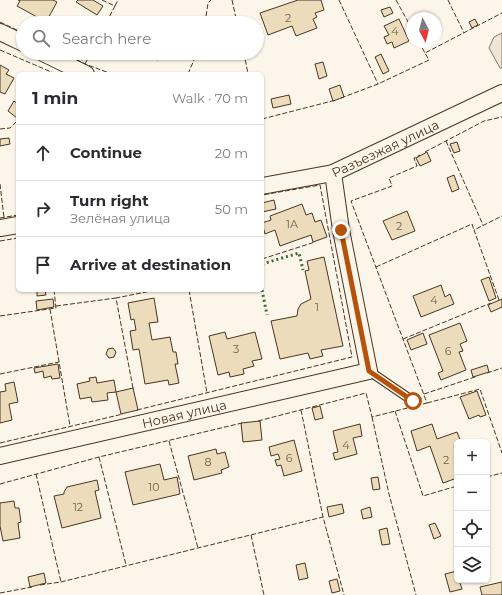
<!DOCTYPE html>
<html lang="en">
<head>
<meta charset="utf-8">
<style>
  :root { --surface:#fff; --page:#f7f7f7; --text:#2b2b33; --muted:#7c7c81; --line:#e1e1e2 }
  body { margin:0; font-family:Montserrat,sans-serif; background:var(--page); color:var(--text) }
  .controls { position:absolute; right:12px; bottom:12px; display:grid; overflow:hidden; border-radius:6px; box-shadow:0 1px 3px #0004 }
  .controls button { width:36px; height:36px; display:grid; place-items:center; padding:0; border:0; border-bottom:1px solid var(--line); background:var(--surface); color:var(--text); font:20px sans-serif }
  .compass { position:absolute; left:406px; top:12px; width:36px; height:36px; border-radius:50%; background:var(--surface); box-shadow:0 1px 3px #0004; rotate:173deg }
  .stop { position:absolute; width:12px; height:12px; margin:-9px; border:3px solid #b45309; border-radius:50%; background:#fff }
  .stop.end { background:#b45309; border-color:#fff; box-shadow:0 1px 4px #0008 }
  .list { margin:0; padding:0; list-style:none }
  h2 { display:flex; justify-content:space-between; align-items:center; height:52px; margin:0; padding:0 16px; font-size:17px }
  h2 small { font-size:13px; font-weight:400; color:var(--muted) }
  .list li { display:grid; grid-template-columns:26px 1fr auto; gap:12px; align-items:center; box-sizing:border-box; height:56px; padding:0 16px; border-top:1px solid var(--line) }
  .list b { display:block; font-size:15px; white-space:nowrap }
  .list p { margin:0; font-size:13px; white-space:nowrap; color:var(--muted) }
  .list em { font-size:13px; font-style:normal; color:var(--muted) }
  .icon { flex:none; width:22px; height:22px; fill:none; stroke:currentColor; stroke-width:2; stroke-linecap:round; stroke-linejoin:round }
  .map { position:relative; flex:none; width:502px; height:595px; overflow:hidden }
  .search { position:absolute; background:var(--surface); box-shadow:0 1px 3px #0004; left:16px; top:16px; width:248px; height:44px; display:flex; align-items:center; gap:10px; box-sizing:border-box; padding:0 14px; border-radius:22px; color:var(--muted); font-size:15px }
  .panel { position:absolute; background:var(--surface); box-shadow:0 1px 3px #0004; left:16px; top:72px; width:248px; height:220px; border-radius:6px }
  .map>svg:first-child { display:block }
</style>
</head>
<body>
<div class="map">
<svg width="502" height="595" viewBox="0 0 502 595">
  <rect width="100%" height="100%" fill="#fbf6e9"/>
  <path fill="#ede6d9" stroke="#887966" d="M 502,33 L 502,68 L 500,68 L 489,48 L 494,37 Z"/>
  <path fill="#ecdcbc" stroke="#4a3520" d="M 18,0 L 53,0 L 57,2 L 46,22 L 17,6 L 20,1 Z
    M 78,0 L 93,0 L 103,6 L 97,15 L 76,2 Z
    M 298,0 L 321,0 L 324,10 L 315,13 L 317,17 L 313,19 L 317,28 L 296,36 L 292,26 L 268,35 L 260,13 Z
    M 390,7 L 393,13 L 384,17 L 381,10 Z
    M 399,19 L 409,41 L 394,48 L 392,42 L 387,44 L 384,37 L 389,35 L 384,26 Z
    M 475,19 L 478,25 L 472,28 L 469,22 Z
    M 75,53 L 87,53 L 83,60 L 74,55 Z
    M 132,53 L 160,53 L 158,60 Z
    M 381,54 L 389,71 L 383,74 L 375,57 Z
    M 323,62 L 327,76 L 319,79 L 315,64 Z
    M 0,65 L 9,70 L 6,74 L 14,78 L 5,94 L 0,92 Z
    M 340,85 L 344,97 L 333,101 L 329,89 Z
    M 289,95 L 291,104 L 273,108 L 271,99 Z
    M 14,101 L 18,104 L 17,118 L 8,111 Z
    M 9,138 L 10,144 L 0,146 L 0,139 Z
    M 457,142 L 460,151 L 454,153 L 450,144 Z
    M 427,152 L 431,161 L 420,166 L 416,158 Z
    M 454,175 L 459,189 L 452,192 L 447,178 Z
    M 274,200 L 276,209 L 262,212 L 262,203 Z
    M 302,204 L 306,215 L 312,213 L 315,222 L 321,220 L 327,237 L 313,242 L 311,235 L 280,246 L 275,230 L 265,234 L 262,223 L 271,220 L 270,216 Z
    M 407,211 L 415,231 L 392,240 L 383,221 Z
    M 324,257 L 343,346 L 321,350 L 323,356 L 310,359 L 308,353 L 280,359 L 271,321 L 297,316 L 298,309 L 301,304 L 311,299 L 305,271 L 309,270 L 307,261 Z
    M 489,277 L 496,298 L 489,301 L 481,280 Z
    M 441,285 L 445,297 L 450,294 L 454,304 L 421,317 L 413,296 Z
    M 37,290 L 45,290 L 46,295 L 37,296 Z
    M 154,298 L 158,322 L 149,323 L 152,340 L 170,337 L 173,352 L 176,352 L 178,364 L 175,364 L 179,383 L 169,385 L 168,380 L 145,384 L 139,349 L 133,350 L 130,331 L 136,330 L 134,319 L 131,320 L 128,303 Z
    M 53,299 L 54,307 L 37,310 L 36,301 Z
    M 502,299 L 502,307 L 491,312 L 488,305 Z
    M 460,323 L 467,341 L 460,344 L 463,351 L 459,352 L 466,370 L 441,380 L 438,373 L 443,371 L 429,335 Z
    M 225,332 L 227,339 L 255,332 L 262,359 L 252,361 L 254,366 L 243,369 L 244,374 L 230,377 L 229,372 L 218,375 L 209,336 Z
    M 423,333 L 427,344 L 411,350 L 407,340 Z
    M 113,348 L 116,352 L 114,357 L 109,358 L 106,354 L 108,349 Z
    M 58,364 L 60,378 L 52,379 L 51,376 L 44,378 L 43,371 L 35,373 L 34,368 Z
    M 487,365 L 489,372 L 473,377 L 471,370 Z
    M 96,377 L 97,383 L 114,380 L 116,392 L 107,393 L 108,400 L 92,402 L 91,397 L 80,399 L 77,384 L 90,381 L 89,378 Z
    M 14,382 L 18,402 L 9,404 L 12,420 L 0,423 L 0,392 L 6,391 L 5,384 Z
    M 133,388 L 138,410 L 121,414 L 116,392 Z
    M 477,391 L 486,415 L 480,417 L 479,415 L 469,419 L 460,397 Z
    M 320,406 L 323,418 L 315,420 L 312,408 Z
    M 260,421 L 262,440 L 243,442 L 241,423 Z
    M 360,424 L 362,436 L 353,438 L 357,454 L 335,460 L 333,453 L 338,452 L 333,431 Z
    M 432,424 L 437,439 L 457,432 L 461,442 L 457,442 L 457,478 L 443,483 L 430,446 L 417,451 L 411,431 Z
    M 294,440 L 302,471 L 284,476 L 281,465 L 277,466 L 275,460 L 280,459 L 278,454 L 271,456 L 269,447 Z
    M 216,449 L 217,454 L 225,452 L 229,467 L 221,470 L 222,473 L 194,480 L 188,456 Z
    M 160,464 L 164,480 L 177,477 L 180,494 L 133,505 L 125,472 Z
    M 378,477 L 380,489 L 373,490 L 371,478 Z
    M 97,480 L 99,490 L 95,491 L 101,518 L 62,528 L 54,496 L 64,494 L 64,492 L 67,487 Z
    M 14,501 L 15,508 L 19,508 L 21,522 L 18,523 L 20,538 L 3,541 L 0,526 L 0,503 Z
    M 342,504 L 344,513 L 329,517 L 327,507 Z
    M 370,507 L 372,517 L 363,519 L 361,510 Z
    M 435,523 L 441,536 L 434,539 L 429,525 Z
    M 387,528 L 390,544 L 382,545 L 379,530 Z
    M 305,563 L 308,578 L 299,580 L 296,565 Z
    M 457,571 L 457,580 L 459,580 L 462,589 L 450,592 L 445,574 Z
    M 44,573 L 46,583 L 30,587 L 28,577 Z
    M 337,579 L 340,591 L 332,593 L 329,581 Z
    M 502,582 L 502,595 L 482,595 L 480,587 Z"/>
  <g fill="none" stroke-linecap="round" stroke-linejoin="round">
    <g stroke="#4a3520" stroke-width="10">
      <path id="lane" d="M 369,371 L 413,401"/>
    </g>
    <g stroke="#4a3520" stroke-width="18">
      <g id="street">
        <path d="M 0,32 L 23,43"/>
        <path d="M 43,53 L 86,74"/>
        <path id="s1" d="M 262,186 L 333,173 L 502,93"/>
        <path d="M 0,228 L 18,225"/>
        <path id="s2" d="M 0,456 L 369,371 L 341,230 L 333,173"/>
      </g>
    </g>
    <use href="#lane" stroke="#fbf6e9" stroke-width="8"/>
    <use href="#street" stroke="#fbf6e9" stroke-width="16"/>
    <path stroke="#436837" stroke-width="3" stroke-dasharray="2 3" stroke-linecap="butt" d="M 262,264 L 299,253 L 303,270
      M 262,290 L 267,315"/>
    <path stroke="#4a3520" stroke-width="1" stroke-dasharray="5 2" stroke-linecap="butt" d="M 102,0 L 115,6 L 106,23
      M 232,0 L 237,23
      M 339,0 L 378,84
      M 396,0 L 412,29
      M 448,0 L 464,33
      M 115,6 L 118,0
      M 0,22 L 23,33
      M 205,23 L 208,3 L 211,0
      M 419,42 L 425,53
      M 0,50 L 56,74
      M 64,53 L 85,64 L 112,74
      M 244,53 L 248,74
      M 85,64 L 91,53
      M 188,74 L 197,53
      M 341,98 L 378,84 L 429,60 L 425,53 L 502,13
      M 262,119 L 336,100
      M 0,129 L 10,128 L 18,120
      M 446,141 L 483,225
      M 425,152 L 484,121 L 502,117
      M 0,184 L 4,218
      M 0,218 L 18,215
      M 0,241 L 18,238
      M 262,259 L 315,242
      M 376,267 L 472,224 L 474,230
      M 189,290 L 207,393
      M 499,300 L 474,230 L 502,216
      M 56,306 L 116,298
      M 50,309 L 70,426
      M 0,316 L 56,308 L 54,290
      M 403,339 L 491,303
      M 487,373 L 502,368
      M 0,374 L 59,362
      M 133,388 L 116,298 L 156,290
      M 424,394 L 475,377
      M 427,403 L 480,389 L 502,453
      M 137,410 L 352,357 L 320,185 L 262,195
      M 301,410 L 323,517 L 344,595
      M 395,411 L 423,496 L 457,486
      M 372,417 L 389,494 L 416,595
      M 258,421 L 366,393 L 372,417 L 427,403 L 351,201 L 392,186 L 389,178 L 417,166 L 414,158 L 420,155
      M 169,441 L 198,548
      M 0,443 L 123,414
      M 99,457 L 126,565
      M 36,474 L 61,582
      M 487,477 L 502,473
      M 0,484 L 99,457 L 242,423
      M 251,535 L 264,595
      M 40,585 L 61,582 L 323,517
      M 0,593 L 32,587"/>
  </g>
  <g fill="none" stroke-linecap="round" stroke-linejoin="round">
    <path stroke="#b45309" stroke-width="5" d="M 341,230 L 369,371 L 413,401"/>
  </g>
  <g text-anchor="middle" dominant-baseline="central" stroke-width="3" stroke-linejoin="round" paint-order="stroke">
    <g font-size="11" fill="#725f47">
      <text x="288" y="18">2</text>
      <text x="395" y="31">4</text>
      <text x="292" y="224">1А</text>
      <text x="399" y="226">2</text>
      <text x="434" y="300">4</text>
      <text x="317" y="307">1</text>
      <text x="236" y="349">3</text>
      <text x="448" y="351">6</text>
      <text x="346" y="445">4</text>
      <text x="289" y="458">6</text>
      <text x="446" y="460">2</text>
      <text x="208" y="462">8</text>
      <text x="154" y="487">10</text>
      <text x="78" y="507">12</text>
    </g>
    <g font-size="13" fill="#4a3520" stroke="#fbf6e9">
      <text stroke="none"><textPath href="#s1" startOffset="130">Разъезжая улица</textPath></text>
      <text stroke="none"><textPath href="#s2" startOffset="189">Новая улица</textPath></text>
    </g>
  </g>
</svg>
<div class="controls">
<button>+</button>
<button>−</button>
<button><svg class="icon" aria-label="locate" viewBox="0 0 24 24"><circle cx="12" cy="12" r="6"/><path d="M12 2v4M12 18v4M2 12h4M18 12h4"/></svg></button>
<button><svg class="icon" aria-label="layers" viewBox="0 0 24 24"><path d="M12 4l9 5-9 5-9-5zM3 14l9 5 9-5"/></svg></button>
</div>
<svg class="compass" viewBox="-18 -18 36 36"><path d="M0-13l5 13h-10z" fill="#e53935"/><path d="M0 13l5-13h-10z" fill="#7c7c81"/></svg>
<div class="stop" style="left:413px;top:401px"></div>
<div class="stop end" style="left:341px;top:230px"></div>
<div class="search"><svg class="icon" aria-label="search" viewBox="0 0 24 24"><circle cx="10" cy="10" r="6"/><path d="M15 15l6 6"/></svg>Search here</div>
<section class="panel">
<h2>1 min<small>Walk · 70 m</small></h2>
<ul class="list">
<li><svg class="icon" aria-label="ahead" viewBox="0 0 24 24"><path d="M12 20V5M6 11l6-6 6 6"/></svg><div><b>Continue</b></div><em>20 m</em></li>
<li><svg class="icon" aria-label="right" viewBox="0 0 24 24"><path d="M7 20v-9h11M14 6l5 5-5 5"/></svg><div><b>Turn right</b><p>Зелёная улица</p></div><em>50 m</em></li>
<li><svg class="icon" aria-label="arrive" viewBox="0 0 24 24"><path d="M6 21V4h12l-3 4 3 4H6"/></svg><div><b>Arrive at destination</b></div></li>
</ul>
</section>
</div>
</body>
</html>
